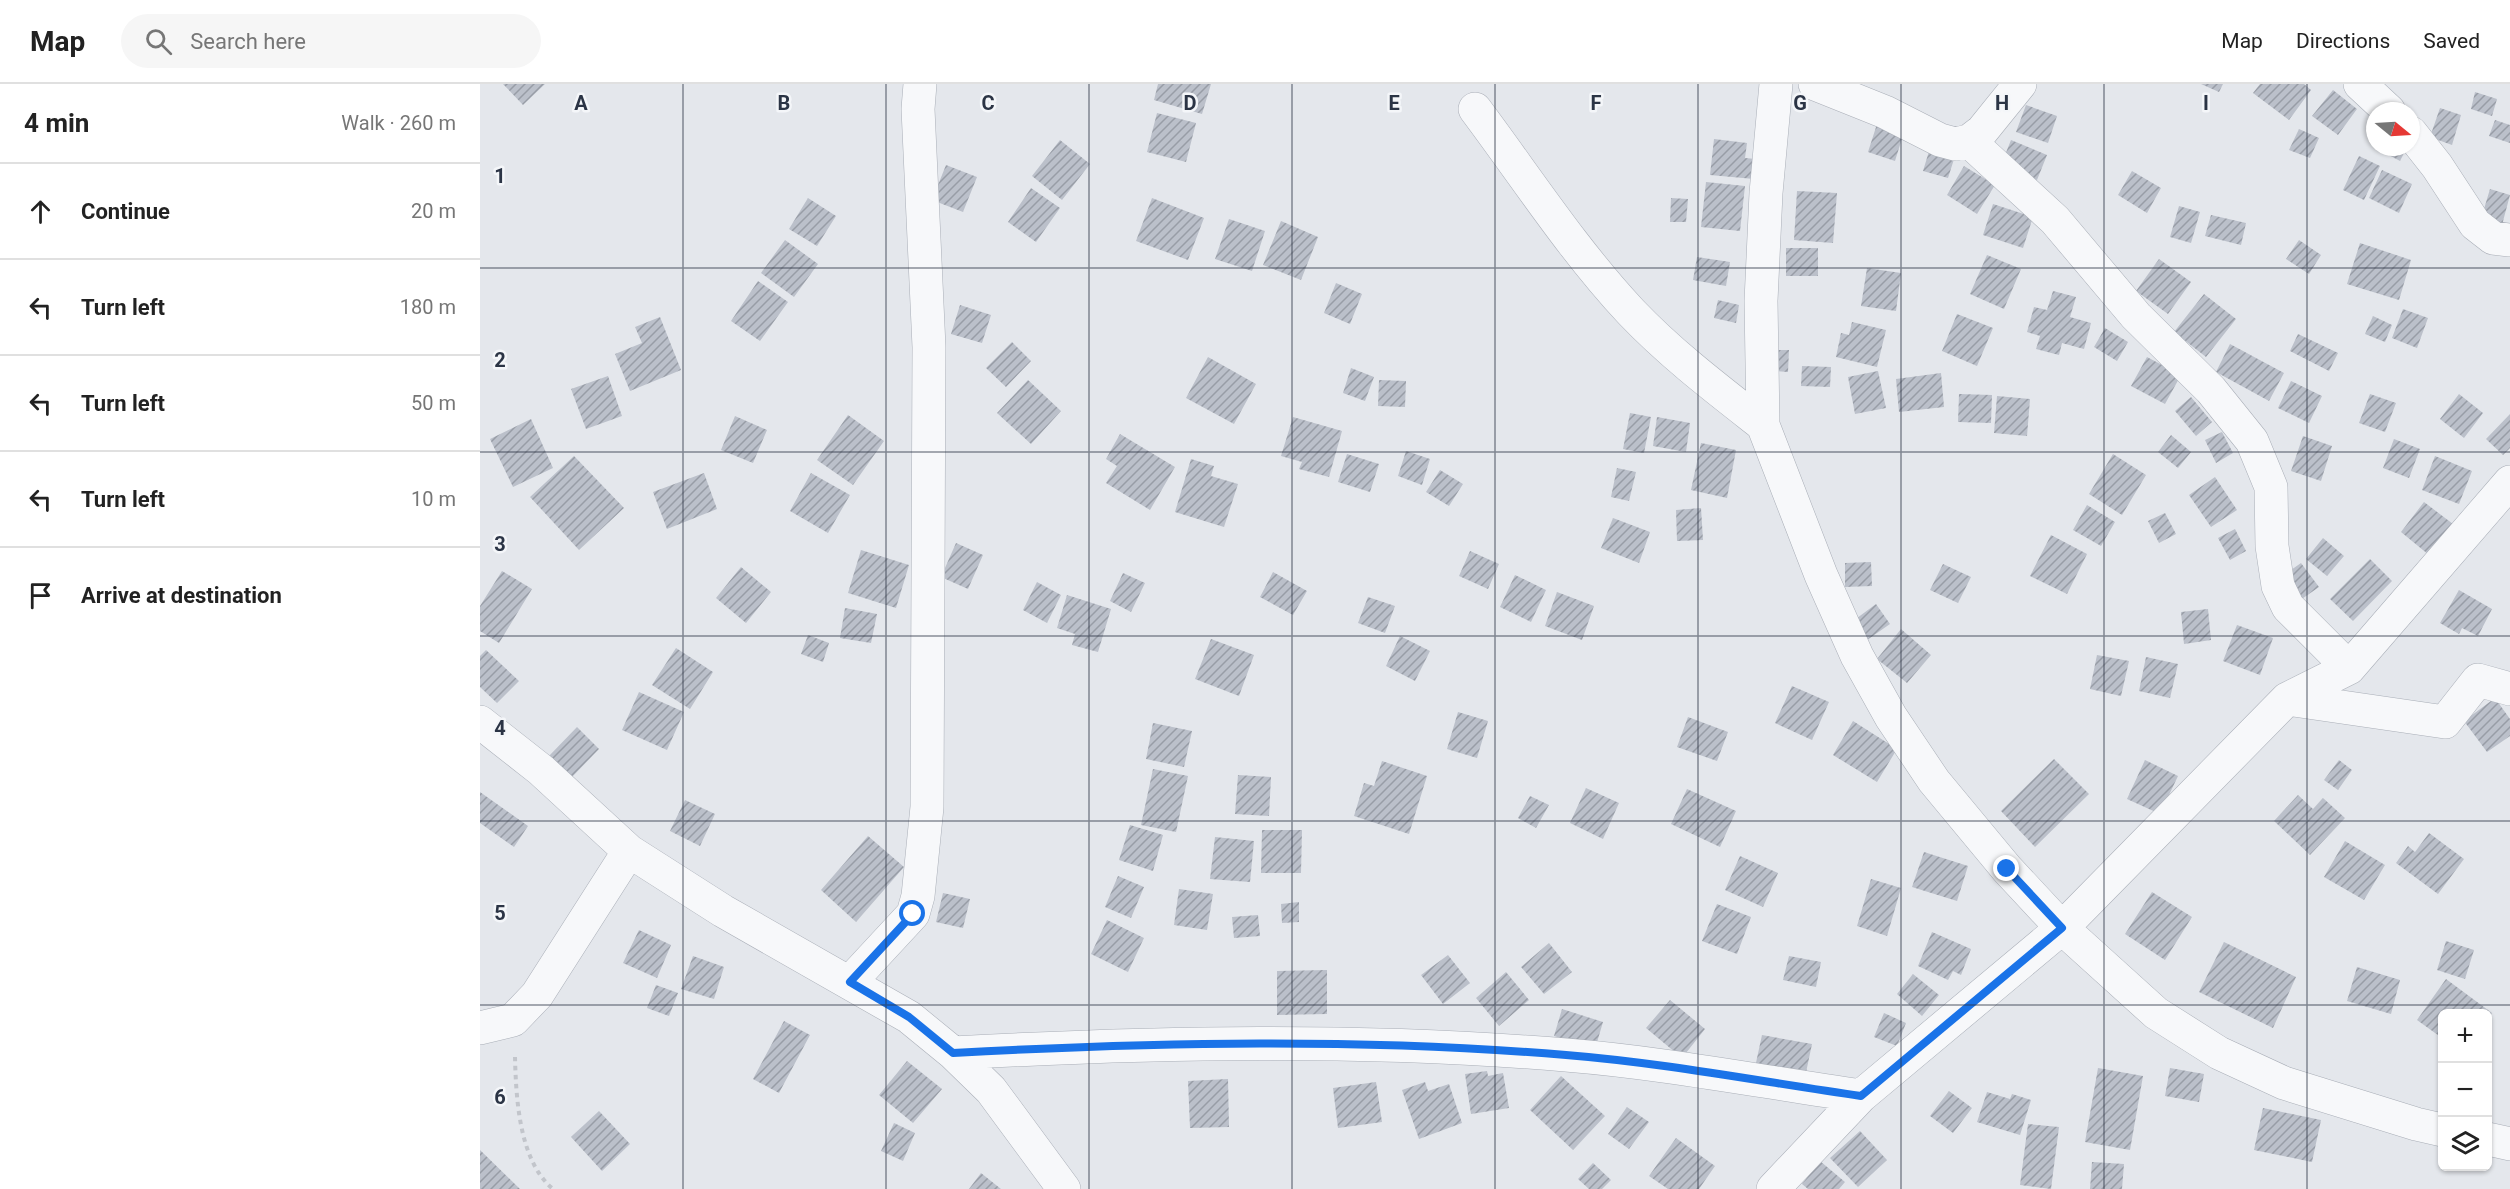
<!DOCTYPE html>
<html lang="en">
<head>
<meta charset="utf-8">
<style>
  :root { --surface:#fff; --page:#f6f6f6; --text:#222; --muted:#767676; --line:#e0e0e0 }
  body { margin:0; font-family:Roboto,sans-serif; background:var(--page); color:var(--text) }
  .controls { position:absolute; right:18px; bottom:18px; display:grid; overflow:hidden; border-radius:9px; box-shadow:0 2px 4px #0004 }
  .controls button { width:54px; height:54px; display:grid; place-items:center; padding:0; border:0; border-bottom:2px solid var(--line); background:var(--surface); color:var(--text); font:30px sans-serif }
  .compass { position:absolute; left:1886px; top:18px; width:54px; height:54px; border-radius:50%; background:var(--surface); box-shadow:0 2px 4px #0004; rotate:108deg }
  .stop { position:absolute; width:18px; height:18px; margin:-14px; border:4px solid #1a73e8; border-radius:50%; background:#fff }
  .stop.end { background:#1a73e8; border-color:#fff; box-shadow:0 2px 6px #0008 }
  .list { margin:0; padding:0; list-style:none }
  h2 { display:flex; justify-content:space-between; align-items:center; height:78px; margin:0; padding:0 24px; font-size:26px }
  h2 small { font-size:20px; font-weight:400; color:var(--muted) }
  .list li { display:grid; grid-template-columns:39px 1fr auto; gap:18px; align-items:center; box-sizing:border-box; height:96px; padding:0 24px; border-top:2px solid var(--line) }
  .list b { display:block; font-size:22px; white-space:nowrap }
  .list em { font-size:20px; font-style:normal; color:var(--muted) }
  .icon { flex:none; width:33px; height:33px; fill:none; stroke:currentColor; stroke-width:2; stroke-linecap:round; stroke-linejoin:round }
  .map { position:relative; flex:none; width:2030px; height:1105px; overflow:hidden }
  header { display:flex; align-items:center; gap:36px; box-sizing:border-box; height:84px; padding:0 30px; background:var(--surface); border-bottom:2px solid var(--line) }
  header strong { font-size:28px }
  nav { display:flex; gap:33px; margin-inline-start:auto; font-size:21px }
  .search { width:420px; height:54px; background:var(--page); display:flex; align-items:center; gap:15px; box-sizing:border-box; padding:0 21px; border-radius:33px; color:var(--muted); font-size:22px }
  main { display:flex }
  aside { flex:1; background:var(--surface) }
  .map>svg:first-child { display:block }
</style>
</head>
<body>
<header>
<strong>Map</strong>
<div class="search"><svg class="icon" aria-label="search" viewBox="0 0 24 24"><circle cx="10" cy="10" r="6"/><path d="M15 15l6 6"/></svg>Search here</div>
<nav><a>Map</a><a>Directions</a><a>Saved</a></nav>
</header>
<main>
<aside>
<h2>4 min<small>Walk · 260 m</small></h2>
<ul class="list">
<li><svg class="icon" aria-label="ahead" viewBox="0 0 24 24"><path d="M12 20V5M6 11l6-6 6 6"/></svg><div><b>Continue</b></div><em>20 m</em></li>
<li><svg class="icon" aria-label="left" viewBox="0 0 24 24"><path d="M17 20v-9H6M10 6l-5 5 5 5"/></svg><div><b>Turn left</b></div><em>180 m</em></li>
<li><svg class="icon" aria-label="left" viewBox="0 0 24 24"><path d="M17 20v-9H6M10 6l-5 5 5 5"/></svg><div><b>Turn left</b></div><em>50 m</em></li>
<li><svg class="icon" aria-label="left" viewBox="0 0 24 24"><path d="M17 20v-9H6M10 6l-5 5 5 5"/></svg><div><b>Turn left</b></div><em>10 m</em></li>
<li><svg class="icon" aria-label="arrive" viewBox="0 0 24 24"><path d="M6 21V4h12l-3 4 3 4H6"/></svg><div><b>Arrive at destination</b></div></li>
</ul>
</aside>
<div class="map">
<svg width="2030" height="1105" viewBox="0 0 2030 1105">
  <defs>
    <pattern id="building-hatch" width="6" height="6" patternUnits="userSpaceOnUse" patternTransform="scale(1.5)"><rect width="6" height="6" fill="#bbc0ca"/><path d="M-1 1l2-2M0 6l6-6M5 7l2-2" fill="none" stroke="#989da6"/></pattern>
  </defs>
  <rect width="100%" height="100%" fill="#e4e7ec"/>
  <path fill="url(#building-hatch)" d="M 23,0 L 65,0 L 43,21 Z
    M 678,0 L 731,0 L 722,30 L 674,16 Z
    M 1721,0 L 1743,0 L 1739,8 Z
    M 1780,0 L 1824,0 L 1831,6 L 1809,36 L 1773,9 Z
    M 1853,6 L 1877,25 L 1858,51 L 1832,32 Z
    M 1995,8 L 2017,15 L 2012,32 L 1991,25 Z
    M 1546,21 L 1577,32 L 1568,59 L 1536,48 Z
    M 1960,24 L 1981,31 L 1972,61 L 1950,53 Z
    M 677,29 L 716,39 L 706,78 L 667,68 Z
    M 2015,36 L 2030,41 L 2030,59 L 2009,52 Z
    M 1397,40 L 1424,48 L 1415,77 L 1388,68 Z
    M 1819,45 L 1839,54 L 1830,74 L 1809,66 Z
    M 1234,55 L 1267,59 L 1265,74 L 1276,75 L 1274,95 L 1230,91 Z
    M 580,56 L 610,80 L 582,116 L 552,92 Z
    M 1531,56 L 1567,71 L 1557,96 L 1521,81 Z
    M 1906,63 L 1927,63 L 1920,77 L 1903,68 Z
    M 1450,64 L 1475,72 L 1468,94 L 1443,87 Z
    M 1879,72 L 1900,82 L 1884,116 L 1863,106 Z
    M 466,81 L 497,93 L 483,128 L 452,116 Z
    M 1484,82 L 1515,101 L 1497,130 L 1467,111 Z
    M 1902,86 L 1932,100 L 1919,129 L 1889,114 Z
    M 1652,87 L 1681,104 L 1667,129 L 1638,111 Z
    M 1226,98 L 1265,102 L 1260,147 L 1221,143 Z
    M 551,104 L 580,124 L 556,158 L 528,138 Z
    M 2010,105 L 2030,111 L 2022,141 L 2001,135 Z
    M 1317,107 L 1357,109 L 1353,159 L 1314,156 Z
    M 328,114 L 356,132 L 337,162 L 309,145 Z
    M 672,114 L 724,134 L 708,176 L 656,157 Z
    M 1191,114 L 1208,115 L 1206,138 L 1190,138 Z
    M 1513,120 L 1553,133 L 1543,164 L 1503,151 Z
    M 1699,122 L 1720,128 L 1711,159 L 1690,153 Z
    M 1731,131 L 1766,139 L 1761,161 L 1725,152 Z
    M 749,135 L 785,147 L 772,187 L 735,175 Z
    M 801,137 L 838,153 L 821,196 L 783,181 Z
    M 305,156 L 338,180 L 314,213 L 281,189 Z
    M 1819,156 L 1841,171 L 1829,190 L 1806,175 Z
    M 1880,159 L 1931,176 L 1919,216 L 1867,200 Z
    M 1306,164 L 1338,164 L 1338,192 L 1306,192 Z
    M 1507,171 L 1541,185 L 1524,225 L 1490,210 Z
    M 1217,173 L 1250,178 L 1246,202 L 1213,196 Z
    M 1679,175 L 1711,198 L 1688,230 L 1656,207 Z
    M 1387,184 L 1421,189 L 1416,227 L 1381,222 Z
    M 278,197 L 308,218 L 280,257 L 251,237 Z
    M 856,199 L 882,210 L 870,240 L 844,229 Z
    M 1573,207 L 1596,213 L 1590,233 L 1611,239 L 1604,265 L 1582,259 L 1579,271 L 1556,265 L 1560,252 L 1547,248 L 1554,223 L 1567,226 Z
    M 1724,210 L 1756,235 L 1726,273 L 1694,248 Z
    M 1238,216 L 1259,221 L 1256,239 L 1234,234 Z
    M 480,221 L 511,231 L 502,259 L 471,250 Z
    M 1923,225 L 1948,234 L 1937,264 L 1912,254 Z
    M 1477,230 L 1513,244 L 1497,282 L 1462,267 Z
    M 1893,232 L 1912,241 L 1905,258 L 1885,250 Z
    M 180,233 L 201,286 L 150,307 L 135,270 L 162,259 L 155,243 Z
    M 1372,238 L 1406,246 L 1397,283 L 1356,273 L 1361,249 L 1369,251 Z
    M 1625,244 L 1648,258 L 1637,277 L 1614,263 Z
    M 1818,250 L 1858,269 L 1849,287 L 1810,267 Z
    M 532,258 L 551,277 L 526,303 L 506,284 Z
    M 1750,260 L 1804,289 L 1789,317 L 1736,288 Z
    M 1296,266 L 1309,266 L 1308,288 L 1295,287 Z
    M 728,273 L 776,300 L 754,340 L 706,314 Z
    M 1667,273 L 1701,291 L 1685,320 L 1651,302 Z
    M 1322,282 L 1351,283 L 1350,303 L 1321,302 Z
    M 871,284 L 894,293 L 885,317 L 863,309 Z
    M 1398,287 L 1406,324 L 1375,330 L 1368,293 Z
    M 1461,289 L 1464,323 L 1419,328 L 1416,295 Z
    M 128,292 L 142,332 L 106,345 L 91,305 Z
    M 548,296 L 581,327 L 551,360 L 517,329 Z
    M 899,296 L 926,297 L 925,323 L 898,322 Z
    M 1811,297 L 1842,312 L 1829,339 L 1798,324 Z
    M 1479,310 L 1512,311 L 1511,339 L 1478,338 Z
    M 1890,310 L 1916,319 L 1905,348 L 1879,339 Z
    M 1979,310 L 2003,329 L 1984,354 L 1960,335 Z
    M 1517,312 L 1550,315 L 1547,352 L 1514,349 Z
    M 1711,313 L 1732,338 L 1716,352 L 1695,327 Z
    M 1150,329 L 1171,333 L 1164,369 L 1143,365 Z
    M 2030,330 L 2030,364 L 2023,371 L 2006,355 Z
    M 368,331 L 404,357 L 373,401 L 337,376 Z
    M 255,332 L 287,346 L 273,379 L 241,366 Z
    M 813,333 L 862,347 L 849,393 L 819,385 L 822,378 L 801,372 Z
    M 1177,333 L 1210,339 L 1206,368 L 1173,362 Z
    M 51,335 L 73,384 L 33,403 L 10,355 Z
    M 1742,348 L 1753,369 L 1736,379 L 1725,356 Z
    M 640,350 L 695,383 L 670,426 L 626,399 L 637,382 L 626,375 Z
    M 1691,351 L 1711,368 L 1698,384 L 1678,368 Z
    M 1823,352 L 1852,362 L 1841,397 L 1811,387 Z
    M 1914,355 L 1940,365 L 1929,394 L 1903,384 Z
    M 1221,359 L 1256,366 L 1247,414 L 1211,406 Z
    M 926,367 L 950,375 L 942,401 L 918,392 Z
    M 867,370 L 899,380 L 890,408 L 858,398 Z
    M 1633,370 L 1666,391 L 1642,431 L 1609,410 Z
    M 94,372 L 144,424 L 99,466 L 50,413 Z
    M 1955,372 L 1992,387 L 1979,420 L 1942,406 Z
    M 711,375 L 734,382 L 731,392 L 758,400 L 744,443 L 695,428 Z
    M 1137,384 L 1156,388 L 1149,417 L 1131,413 Z
    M 960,386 L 983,400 L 969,422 L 946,408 Z
    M 224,389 L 237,425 L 187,445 L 173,408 Z
    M 331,389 L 370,411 L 348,449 L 310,427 Z
    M 1735,393 L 1757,426 L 1731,443 L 1709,411 Z
    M 1944,418 L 1973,440 L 1949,471 L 1921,448 Z
    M 1607,421 L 1635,438 L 1621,462 L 1593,446 Z
    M 1221,424 L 1223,456 L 1197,457 L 1196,426 Z
    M 1685,429 L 1696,450 L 1679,459 L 1668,437 Z
    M 1133,434 L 1170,448 L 1159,479 L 1121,464 Z
    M 1755,445 L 1766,467 L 1750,476 L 1738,454 Z
    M 1571,451 L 1607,470 L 1587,510 L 1550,492 Z
    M 1843,454 L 1864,472 L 1847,492 L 1826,475 Z
    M 476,459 L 503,471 L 488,505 L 461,493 Z
    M 381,466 L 429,481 L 416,524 L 368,509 Z
    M 990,467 L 1019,480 L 1008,505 L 979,492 Z
    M 1890,475 L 1912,497 L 1873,537 L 1850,515 Z
    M 1391,478 L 1392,502 L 1365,503 L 1365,479 Z
    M 1821,479 L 1839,503 L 1816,519 L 1798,495 Z
    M 1463,480 L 1491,493 L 1478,519 L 1450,506 Z
    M 261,483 L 291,508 L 266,539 L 236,514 Z
    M 22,487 L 52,505 L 19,559 L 0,547 L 0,522 Z
    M 793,488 L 827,507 L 813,531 L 780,513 Z
    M 643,489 L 665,499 L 651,528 L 630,517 Z
    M 1035,491 L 1066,506 L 1051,538 L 1020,523 Z
    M 557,498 L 581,511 L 567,539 L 543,526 Z
    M 1979,506 L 2012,525 L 1998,552 L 1982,544 L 1979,550 L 1960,539 Z
    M 1077,508 L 1114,522 L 1102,556 L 1065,542 Z
    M 587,511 L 631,525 L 618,568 L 592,561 L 595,550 L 577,544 Z
    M 888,513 L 915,522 L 905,549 L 878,539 Z
    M 1396,520 L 1410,540 L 1387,556 L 1373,537 Z
    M 365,524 L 397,530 L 391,559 L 360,554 Z
    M 1728,525 L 1731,556 L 1704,560 L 1701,528 Z
    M 1757,541 L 1793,554 L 1780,591 L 1743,577 Z
    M 1421,545 L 1451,571 L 1427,599 L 1397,575 Z
    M 328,551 L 349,559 L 343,578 L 321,570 Z
    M 920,552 L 950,567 L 935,597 L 906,582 Z
    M 731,555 L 774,571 L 759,612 L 715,595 Z
    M 196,564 L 233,588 L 210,625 L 172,601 Z
    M 6,566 L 39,597 L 17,619 L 0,603 L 0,572 Z
    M 1617,571 L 1649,577 L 1641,612 L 1610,605 Z
    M 1666,573 L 1698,580 L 1690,614 L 1659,607 Z
    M 1312,602 L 1349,618 L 1332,656 L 1295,639 Z
    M 159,608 L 204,628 L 187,666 L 142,646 Z
    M 2015,614 L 2030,635 L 2030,652 L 2007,668 L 1984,637 Z
    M 978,628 L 1008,637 L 997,674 L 967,665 Z
    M 1208,633 L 1248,648 L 1237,677 L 1197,663 Z
    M 1373,637 L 1417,665 L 1397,698 L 1353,671 Z
    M 673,639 L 712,647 L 704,683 L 666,675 Z
    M 97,643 L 119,665 L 92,693 L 69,672 Z
    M 1574,675 L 1609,710 L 1555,763 L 1521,727 Z
    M 1665,676 L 1698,692 L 1680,730 L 1647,715 Z
    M 1859,676 L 1872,686 L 1858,706 L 1844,696 Z
    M 902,677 L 947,692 L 929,750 L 874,732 L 884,699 L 894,702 Z
    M 673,685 L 708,692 L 696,748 L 661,741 Z
    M 758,691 L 791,693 L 789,732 L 755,730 Z
    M 1106,704 L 1139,719 L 1123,755 L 1090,739 Z
    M 1207,705 L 1256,727 L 1240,763 L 1191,740 Z
    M 0,708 L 48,742 L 34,763 L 0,739 Z
    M 1818,711 L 1833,725 L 1843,714 L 1865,734 L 1830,771 L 1794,737 Z
    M 1050,712 L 1069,721 L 1056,744 L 1038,734 Z
    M 205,716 L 235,730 L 220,762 L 190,747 Z
    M 650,741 L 683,751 L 673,787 L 639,776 Z
    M 782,746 L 822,746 L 821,789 L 781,789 Z
    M 1949,749 L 1984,775 L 1958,810 L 1916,779 L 1928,762 L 1935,768 Z
    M 388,752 L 424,783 L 376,838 L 341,806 Z
    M 735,753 L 774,757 L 770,798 L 730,795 Z
    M 1865,757 L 1905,781 L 1884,816 L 1844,793 Z
    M 1444,768 L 1488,782 L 1477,817 L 1432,803 Z
    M 1260,772 L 1298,789 L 1283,823 L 1245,806 Z
    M 638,792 L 664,803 L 651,834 L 625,823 Z
    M 1391,795 L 1421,804 L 1407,852 L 1377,842 Z
    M 699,805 L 733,810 L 727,846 L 694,841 Z
    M 1672,808 L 1712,833 L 1685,876 L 1645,850 Z
    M 463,809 L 490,815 L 483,844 L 456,838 Z
    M 819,818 L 819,838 L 802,839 L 801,820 Z
    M 1237,820 L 1271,833 L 1257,870 L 1222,857 Z
    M 778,831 L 780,852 L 754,854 L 752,833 Z
    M 627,836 L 664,854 L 648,888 L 611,870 Z
    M 159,846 L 191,861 L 177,894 L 143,879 Z
    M 1452,848 L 1491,865 L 1481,891 L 1473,887 L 1468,896 L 1438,882 Z
    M 1966,857 L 1994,866 L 1985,895 L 1957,886 Z
    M 1744,858 L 1816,893 L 1793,944 L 1719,908 Z
    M 1069,859 L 1092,888 L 1064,910 L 1041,883 Z
    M 968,871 L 990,899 L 963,920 L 941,891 Z
    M 213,872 L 244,883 L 234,915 L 201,905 Z
    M 1309,872 L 1341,878 L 1336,903 L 1303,896 Z
    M 1877,883 L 1920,896 L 1911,930 L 1867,917 Z
    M 847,886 L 847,930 L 797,931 L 797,887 Z
    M 1026,888 L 1049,916 L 1019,942 L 996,914 Z
    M 1433,890 L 1459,911 L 1442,932 L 1417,910 Z
    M 1966,895 L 2012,929 L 2008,936 L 2008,930 L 1962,930 L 1962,954 L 1937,936 Z
    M 176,901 L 198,909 L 189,932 L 167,924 Z
    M 1190,916 L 1225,945 L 1202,974 L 1166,944 Z
    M 1082,925 L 1123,938 L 1115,965 L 1074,952 Z
    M 1404,929 L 1426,939 L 1417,962 L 1394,953 Z
    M 304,937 L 330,951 L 299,1009 L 273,995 Z
    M 1282,951 L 1332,960 L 1324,998 L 1274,988 Z
    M 427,977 L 462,1005 L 433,1039 L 399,1011 Z
    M 1618,984 L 1663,992 L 1650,1066 L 1605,1058 Z
    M 1690,984 L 1724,990 L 1719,1018 L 1685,1012 Z
    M 1007,987 L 1008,992 L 1023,989 L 1029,1024 L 991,1030 L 985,990 Z
    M 1081,992 L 1125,1032 L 1093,1066 L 1050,1026 Z
    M 748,995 L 749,1043 L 710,1044 L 708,997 Z
    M 896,998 L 902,1038 L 858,1044 L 853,1004 Z
    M 945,998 L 948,1007 L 969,1000 L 982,1039 L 939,1055 L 922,1006 Z
    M 1469,1007 L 1492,1024 L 1473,1049 L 1450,1032 Z
    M 1507,1008 L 1530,1015 L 1532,1010 L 1551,1016 L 1540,1051 L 1497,1038 Z
    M 1147,1023 L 1169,1038 L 1149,1065 L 1128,1050 Z
    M 1783,1024 L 1841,1036 L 1832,1078 L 1774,1066 Z
    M 119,1027 L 150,1060 L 122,1087 L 91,1053 Z
    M 414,1039 L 435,1049 L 423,1077 L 401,1067 Z
    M 1548,1040 L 1579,1043 L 1571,1105 L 1540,1101 Z
    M 1380,1047 L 1407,1076 L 1378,1103 L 1350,1074 Z
    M 1196,1054 L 1235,1082 L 1219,1105 L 1188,1105 L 1169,1092 Z
    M 0,1066 L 40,1105 L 0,1105 Z
    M 1340,1077 L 1365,1098 L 1359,1105 L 1328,1105 L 1322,1100 Z
    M 1612,1078 L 1644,1080 L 1642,1105 L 1610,1105 Z
    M 1113,1079 L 1131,1096 L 1122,1105 L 1109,1105 L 1098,1095 Z
    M 501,1089 L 521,1105 L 489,1105 Z"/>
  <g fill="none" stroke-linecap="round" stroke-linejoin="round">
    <g stroke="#a9aeb7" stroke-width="34">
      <path id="minor" d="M 1296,0 L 1286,109 L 1281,217 L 1283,341 L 1341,491 L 1377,572 L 1411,633 L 1454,697 L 1527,785 L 1582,844 L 1676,929 L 1739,969 L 1804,999 L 1936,1040 L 1962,1046
        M 1335,0 L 1405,28 L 1460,56 L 1475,60 L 1489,57 L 1502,47 L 1540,0
        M 1880,0 L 1909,27
        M 995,25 C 1046,93 1093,166 1151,228 C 1191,270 1237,305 1283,341
        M 1931,49 L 1957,82 L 1995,140 L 2013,154 L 2030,156
        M 1489,57 L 1575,136 L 1656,232 L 1731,306 L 1772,357 L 1791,403 L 1792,462 L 1798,502 L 1808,523 L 1869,584
        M 1807,615 L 1965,638 L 1998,596 L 2030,605
        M 0,638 L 61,686 L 149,767 L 243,827 L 429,933 L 473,969 L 511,1006 L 584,1105
        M 370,898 L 433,830 L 438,812 L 447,723 L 449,263 L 438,25 L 440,0
        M 0,944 L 33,936 L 57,911 L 149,767
        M 473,969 C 678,958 882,954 1086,971 C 1185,979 1283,998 1381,1012
        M 2008,1055 L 2030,1060
        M 1293,1105 L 1381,1012 L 1582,844 L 1807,615 L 1869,584 L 2030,398"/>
    </g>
    <path stroke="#c2c5cb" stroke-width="4" stroke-dasharray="4.5 4.5" stroke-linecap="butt" d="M 35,973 C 36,1014 39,1077 73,1105"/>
    <use href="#minor" stroke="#f7f8fa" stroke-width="33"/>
  </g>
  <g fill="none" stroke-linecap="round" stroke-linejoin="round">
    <path stroke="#1a73e8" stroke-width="8" d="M 433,830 L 370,898 L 429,933 L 473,969 C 678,958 882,954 1086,971 C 1185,979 1283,998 1381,1012 L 1582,844 L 1527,785"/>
  </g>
  <path fill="none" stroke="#2b3445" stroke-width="1.5" stroke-opacity="0.55" d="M 203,0 L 203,1105M 406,0 L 406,1105M 609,0 L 609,1105M 812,0 L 812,1105M 1015,0 L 1015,1105M 1218,0 L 1218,1105M 1421,0 L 1421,1105M 1624,0 L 1624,1105M 1827,0 L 1827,1105M 0,184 L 2030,184M 0,368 L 2030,368M 0,552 L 2030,552M 0,737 L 2030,737M 0,921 L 2030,921"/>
  <g font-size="20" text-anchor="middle" font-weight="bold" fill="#2b3445" stroke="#f4f6f9" stroke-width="5" stroke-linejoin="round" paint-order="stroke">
    <text x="101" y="26">A</text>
    <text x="304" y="26">B</text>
    <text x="508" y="26">C</text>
    <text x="710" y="26">D</text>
    <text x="914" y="26">E</text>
    <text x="1116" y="26">F</text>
    <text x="1320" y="26">G</text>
    <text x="1522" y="26">H</text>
    <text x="1726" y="26">I</text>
    <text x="20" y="99">1</text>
    <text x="20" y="283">2</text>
    <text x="20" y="467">3</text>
    <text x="20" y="651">4</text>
    <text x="20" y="836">5</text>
    <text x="20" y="1020">6</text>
  </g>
</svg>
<div class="controls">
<button>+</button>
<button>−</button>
<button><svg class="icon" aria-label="layers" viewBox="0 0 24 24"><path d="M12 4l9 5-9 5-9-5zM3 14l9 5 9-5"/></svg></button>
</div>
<svg class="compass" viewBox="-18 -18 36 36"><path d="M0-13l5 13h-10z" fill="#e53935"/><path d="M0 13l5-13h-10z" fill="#767676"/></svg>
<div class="stop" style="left:433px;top:830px"></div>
<div class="stop end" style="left:1527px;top:785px"></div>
</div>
</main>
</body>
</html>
